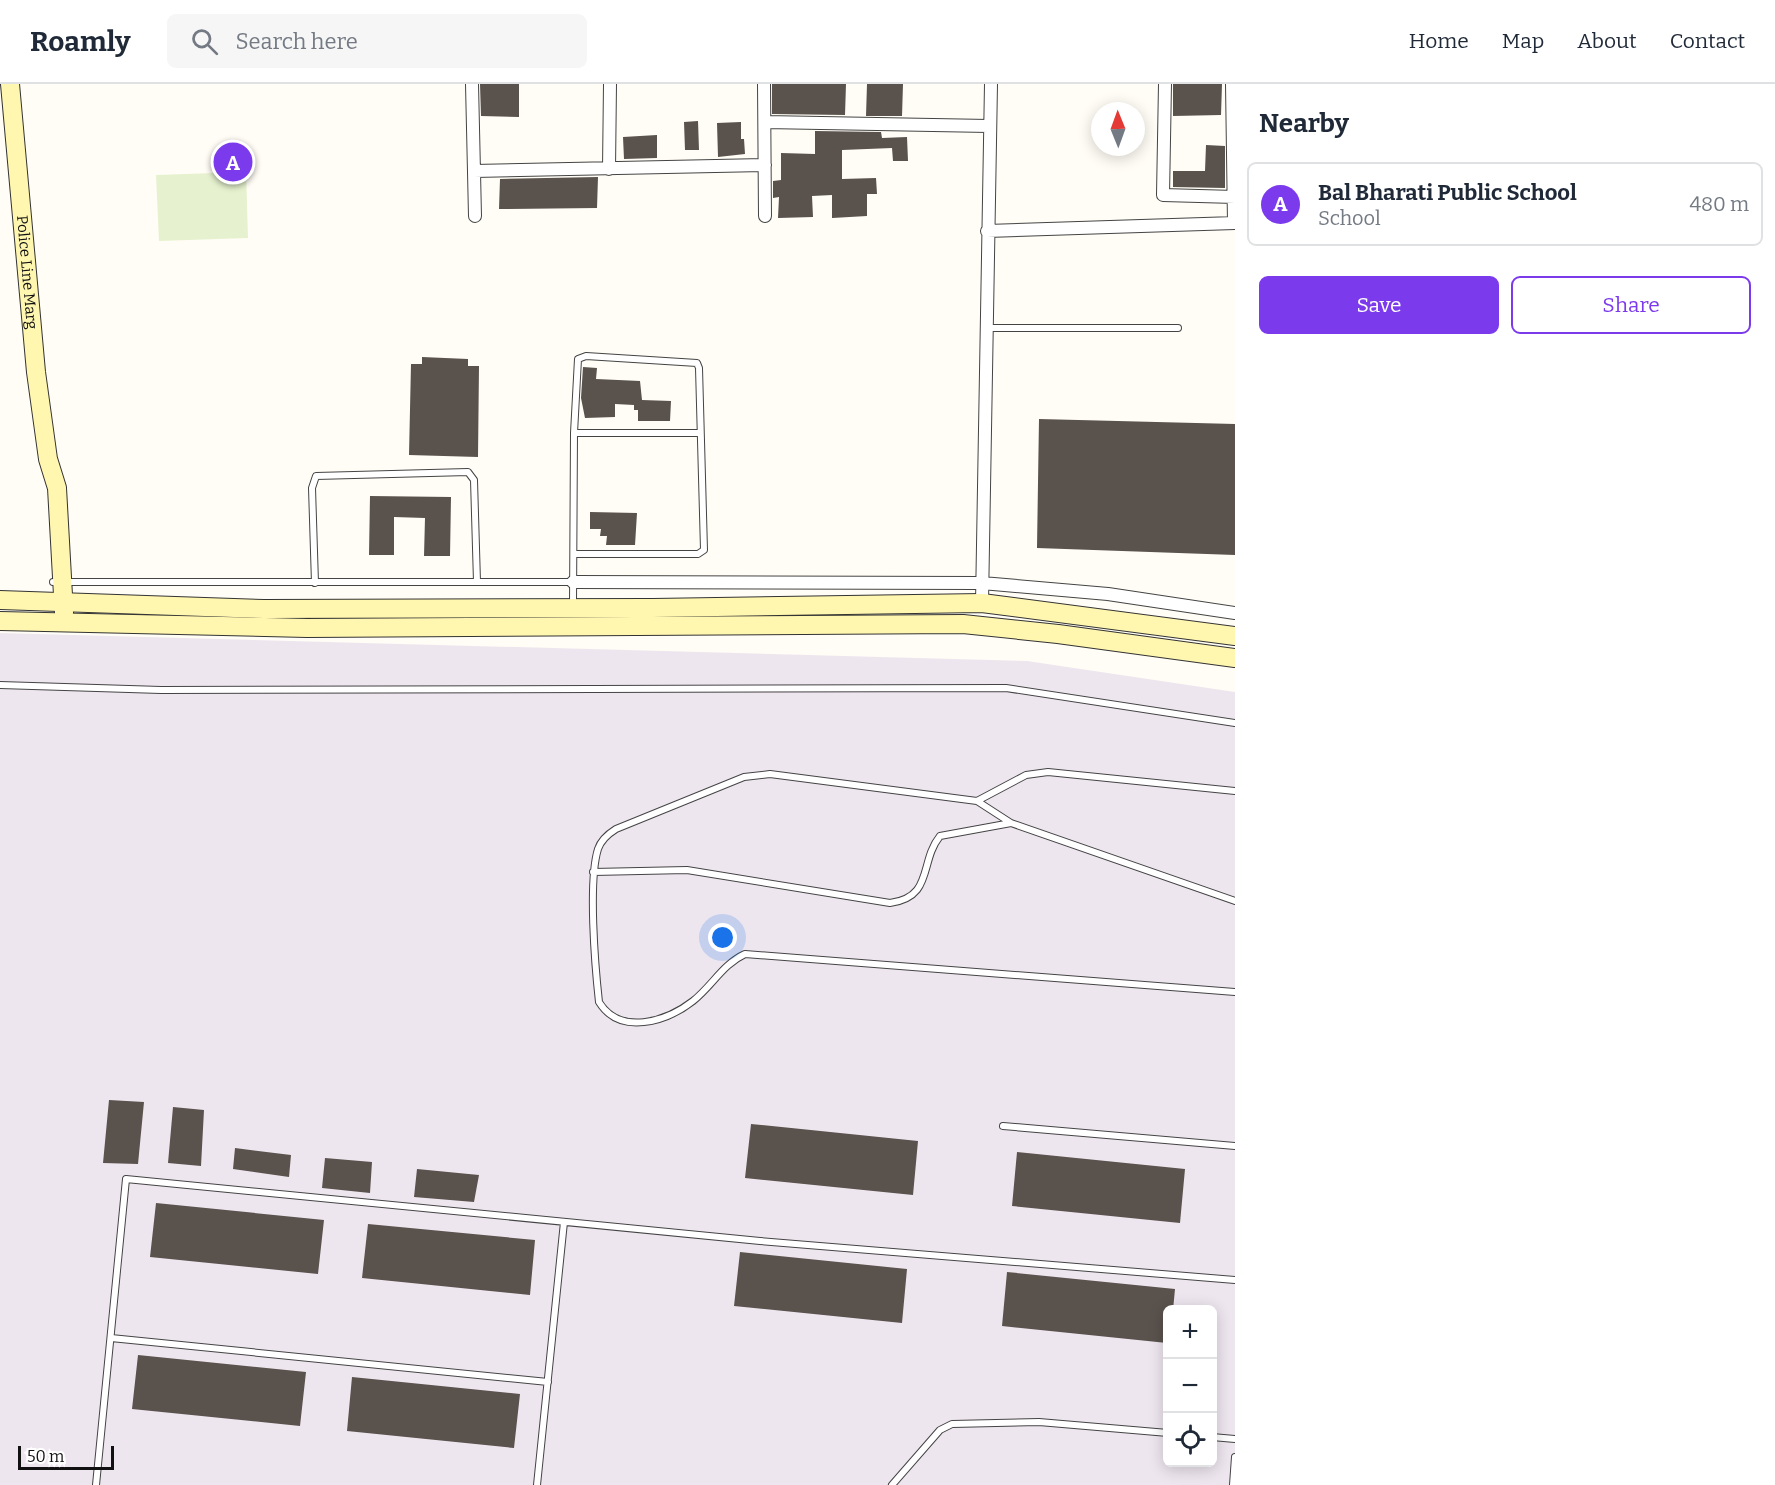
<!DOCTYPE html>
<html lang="en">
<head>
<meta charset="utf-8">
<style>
  :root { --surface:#fff; --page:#f6f6f7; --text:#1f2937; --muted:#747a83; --line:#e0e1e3; --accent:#7c3aed }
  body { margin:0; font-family:Bitter,serif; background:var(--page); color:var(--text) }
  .controls { position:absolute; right:18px; bottom:18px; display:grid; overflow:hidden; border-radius:9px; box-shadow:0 3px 15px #0003 }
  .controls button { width:54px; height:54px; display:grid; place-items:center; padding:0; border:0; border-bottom:2px solid var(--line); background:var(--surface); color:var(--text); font:30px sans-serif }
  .compass { position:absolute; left:1091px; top:18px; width:54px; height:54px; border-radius:50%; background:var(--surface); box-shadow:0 3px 15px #0003; rotate:359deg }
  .scale { position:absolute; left:18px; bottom:15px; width:96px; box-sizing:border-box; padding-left:6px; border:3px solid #111; border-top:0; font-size:16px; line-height:21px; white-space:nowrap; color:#111; -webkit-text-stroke:4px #fff; paint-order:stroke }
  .you { position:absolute; left:723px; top:854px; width:21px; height:21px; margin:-15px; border:4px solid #fff; border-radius:50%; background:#1a73e8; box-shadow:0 0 0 9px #1a73e833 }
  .badge { display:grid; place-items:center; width:39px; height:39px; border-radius:50%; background:var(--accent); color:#fff; font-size:20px; font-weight:700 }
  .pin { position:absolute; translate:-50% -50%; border:3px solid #fff; box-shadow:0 2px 6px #0006 }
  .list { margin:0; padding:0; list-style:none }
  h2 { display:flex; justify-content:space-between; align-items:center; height:78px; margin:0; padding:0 24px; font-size:26px }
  h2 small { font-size:20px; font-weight:400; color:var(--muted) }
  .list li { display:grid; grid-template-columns:39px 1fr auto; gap:18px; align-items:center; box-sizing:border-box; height:84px; margin:0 12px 12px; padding:0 12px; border:2px solid var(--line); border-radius:9px }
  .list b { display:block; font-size:22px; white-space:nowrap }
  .list p { margin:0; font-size:20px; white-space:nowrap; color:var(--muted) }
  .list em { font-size:20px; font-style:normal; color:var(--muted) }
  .actions { display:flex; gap:12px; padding:18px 24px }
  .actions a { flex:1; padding:14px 0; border:2px solid var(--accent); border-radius:9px; text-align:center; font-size:21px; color:var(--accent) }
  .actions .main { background:var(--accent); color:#fff }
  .icon { flex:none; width:33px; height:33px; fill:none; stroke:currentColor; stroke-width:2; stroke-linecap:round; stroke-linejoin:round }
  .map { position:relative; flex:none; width:1235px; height:1401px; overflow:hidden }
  header { display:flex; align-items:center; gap:36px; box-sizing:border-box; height:84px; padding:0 30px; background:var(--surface); border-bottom:2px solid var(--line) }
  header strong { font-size:28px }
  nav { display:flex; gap:33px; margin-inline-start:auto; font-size:21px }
  .search { width:420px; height:54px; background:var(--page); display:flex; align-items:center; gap:15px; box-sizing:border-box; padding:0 21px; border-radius:9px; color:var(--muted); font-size:22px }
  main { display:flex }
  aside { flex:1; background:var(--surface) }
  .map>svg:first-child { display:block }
</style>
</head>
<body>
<header>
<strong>Roamly</strong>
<div class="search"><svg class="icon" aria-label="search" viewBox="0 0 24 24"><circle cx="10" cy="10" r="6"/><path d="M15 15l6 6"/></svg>Search here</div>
<nav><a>Home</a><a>Map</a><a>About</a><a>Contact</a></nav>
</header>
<main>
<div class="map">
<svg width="1235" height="1401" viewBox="0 0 1235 1401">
  <rect width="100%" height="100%" fill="#fffdf5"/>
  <path fill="#eee6ef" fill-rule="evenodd" d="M 0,549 L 1027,577 L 1235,608 L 1235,1401 L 0,1401 ZM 1168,1226 L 1212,1226 L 1212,1378 L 1168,1378 Z"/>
  <path fill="#e6f2cf" d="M 246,88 L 248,154 L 159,157 L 156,91 Z"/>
  <path fill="#5a524d" d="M 480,0 L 519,0 L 519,33 L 481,32 Z
    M 772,0 L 846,0 L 845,31 L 772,30 Z
    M 867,0 L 903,0 L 902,32 L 866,32 Z
    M 1173,0 L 1222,0 L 1221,31 L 1173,32 Z
    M 698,37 L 699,66 L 685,66 L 684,38 Z
    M 741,38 L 741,55 L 744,55 L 745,70 L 718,73 L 717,39 Z
    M 815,47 L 881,48 L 882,54 L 907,53 L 908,77 L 893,77 L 892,64 L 842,66 L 842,95 L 876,94 L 877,110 L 867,110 L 867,132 L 832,134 L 832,111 L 812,112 L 813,133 L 778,134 L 779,113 L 773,114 L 773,97 L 781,96 L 781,69 L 815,70 Z
    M 657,51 L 657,74 L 624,75 L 623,53 Z
    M 1206,61 L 1225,62 L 1225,104 L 1173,103 L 1173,87 L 1205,87 Z
    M 598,93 L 597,124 L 499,125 L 500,95 Z
    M 422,273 L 468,275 L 468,282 L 479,282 L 478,373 L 409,371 L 411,280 L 422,280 Z
    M 583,283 L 597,284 L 596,295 L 640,297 L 642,316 L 671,317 L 670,337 L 638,337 L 638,326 L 634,326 L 634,321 L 615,320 L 615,333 L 585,334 L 581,314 Z
    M 1039,335 L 1235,340 L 1235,471 L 1037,464 Z
    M 370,412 L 451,413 L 450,472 L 424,472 L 425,434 L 394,433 L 394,471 L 369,471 Z
    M 590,428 L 637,429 L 635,461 L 606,461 L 607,452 L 600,452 L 601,445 L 590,445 Z
    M 109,1016 L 144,1018 L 138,1080 L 103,1079 Z
    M 173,1023 L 204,1026 L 201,1082 L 168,1079 Z
    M 751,1040 L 918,1057 L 913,1111 L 745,1094 Z
    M 235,1064 L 291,1071 L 289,1093 L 233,1085 Z
    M 1017,1068 L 1185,1085 L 1180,1139 L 1012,1122 Z
    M 325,1074 L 372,1078 L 370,1109 L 322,1104 Z
    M 417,1085 L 479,1091 L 474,1118 L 414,1113 Z
    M 156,1119 L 324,1136 L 318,1190 L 150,1173 Z
    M 368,1140 L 535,1156 L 530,1211 L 362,1194 Z
    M 740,1168 L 907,1185 L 902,1239 L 734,1222 Z
    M 1007,1188 L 1175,1205 L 1173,1226 L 1167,1226 L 1167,1259 L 1002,1242 Z
    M 138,1271 L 306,1288 L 300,1342 L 132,1325 Z
    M 352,1293 L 520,1310 L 514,1364 L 347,1347 Z"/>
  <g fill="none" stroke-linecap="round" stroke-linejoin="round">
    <g stroke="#444" stroke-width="8">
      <path id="lane" d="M 986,244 L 1178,244
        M 574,349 L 699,349
        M 53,498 L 573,498
        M 315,499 L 312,404 L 316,392 L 468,388 L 474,396 L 477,498
        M 573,521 L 574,349 L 578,275 L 586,272 L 697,279 L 699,284 L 704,466 L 698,470 L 574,470
        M 0,601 L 161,606 L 1006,604 L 1235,639
        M 977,717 L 1026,691 L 1048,688 L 1235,707
        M 593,788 L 687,786 L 890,819 C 934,813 919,778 940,752 L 1011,739
        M 1235,817 L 1011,739 L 977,717 L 770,690 L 744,693 L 616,745 C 608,750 601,756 598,765 C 588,797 595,882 599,918 C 620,952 666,938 693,917 C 712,902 723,880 745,870 L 1235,908
        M 1003,1042 L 1235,1062
        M 111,1254 L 548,1298
        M 1212,1353 L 1235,1355
        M 96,1401 L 126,1095 L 760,1157 L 1235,1196
        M 537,1401 L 564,1138
        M 892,1401 L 940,1346 L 952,1340 L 1039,1338 L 1168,1349
        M 1233,1401 L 1235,1373"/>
    </g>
    <g stroke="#444" stroke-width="14">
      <path id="street" d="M 472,0 L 475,132
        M 764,0 L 765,132
        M 1165,0 L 1163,111 L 1235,113
        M 1232,0 L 1234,139
        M 765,38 L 989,42
        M 609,85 L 610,0
        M 474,87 L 765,81
        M 987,147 L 1235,139
        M 573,498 L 982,499 L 1108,510 L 1235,529
        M 982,519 L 991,0"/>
    </g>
    <g stroke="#333" stroke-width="20">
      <g id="secondary">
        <path id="s1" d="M 10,0 L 36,288 L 48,375 L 57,404 L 64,529"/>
        <path d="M 0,516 L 264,525 L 653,524 L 982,519 L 1235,552"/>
        <path d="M 0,537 L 307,544 L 963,540 L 1058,550 L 1235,574"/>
      </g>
    </g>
    <use href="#lane" stroke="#fff" stroke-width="6"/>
    <use href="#street" stroke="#fff" stroke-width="12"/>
    <use href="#secondary" stroke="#fff6b0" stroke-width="18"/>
  </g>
  <g text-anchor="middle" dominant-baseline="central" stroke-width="6" stroke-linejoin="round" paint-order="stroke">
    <g font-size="15" fill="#111" stroke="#fff">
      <text stroke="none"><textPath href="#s1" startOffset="189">Police Line Marg</textPath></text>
    </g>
  </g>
</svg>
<div class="controls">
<button>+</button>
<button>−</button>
<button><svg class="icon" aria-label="locate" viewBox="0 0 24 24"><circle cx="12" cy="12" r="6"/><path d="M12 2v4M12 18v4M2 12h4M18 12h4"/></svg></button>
</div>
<svg class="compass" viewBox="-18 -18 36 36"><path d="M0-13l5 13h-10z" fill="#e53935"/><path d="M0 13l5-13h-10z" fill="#747a83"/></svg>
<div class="scale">50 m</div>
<div class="you"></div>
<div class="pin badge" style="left:233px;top:78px">A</div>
</div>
<aside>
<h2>Nearby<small></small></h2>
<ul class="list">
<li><span class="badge">A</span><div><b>Bal Bharati Public School</b><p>School</p></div><em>480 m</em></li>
</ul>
<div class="actions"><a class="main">Save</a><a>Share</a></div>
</aside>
</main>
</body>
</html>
